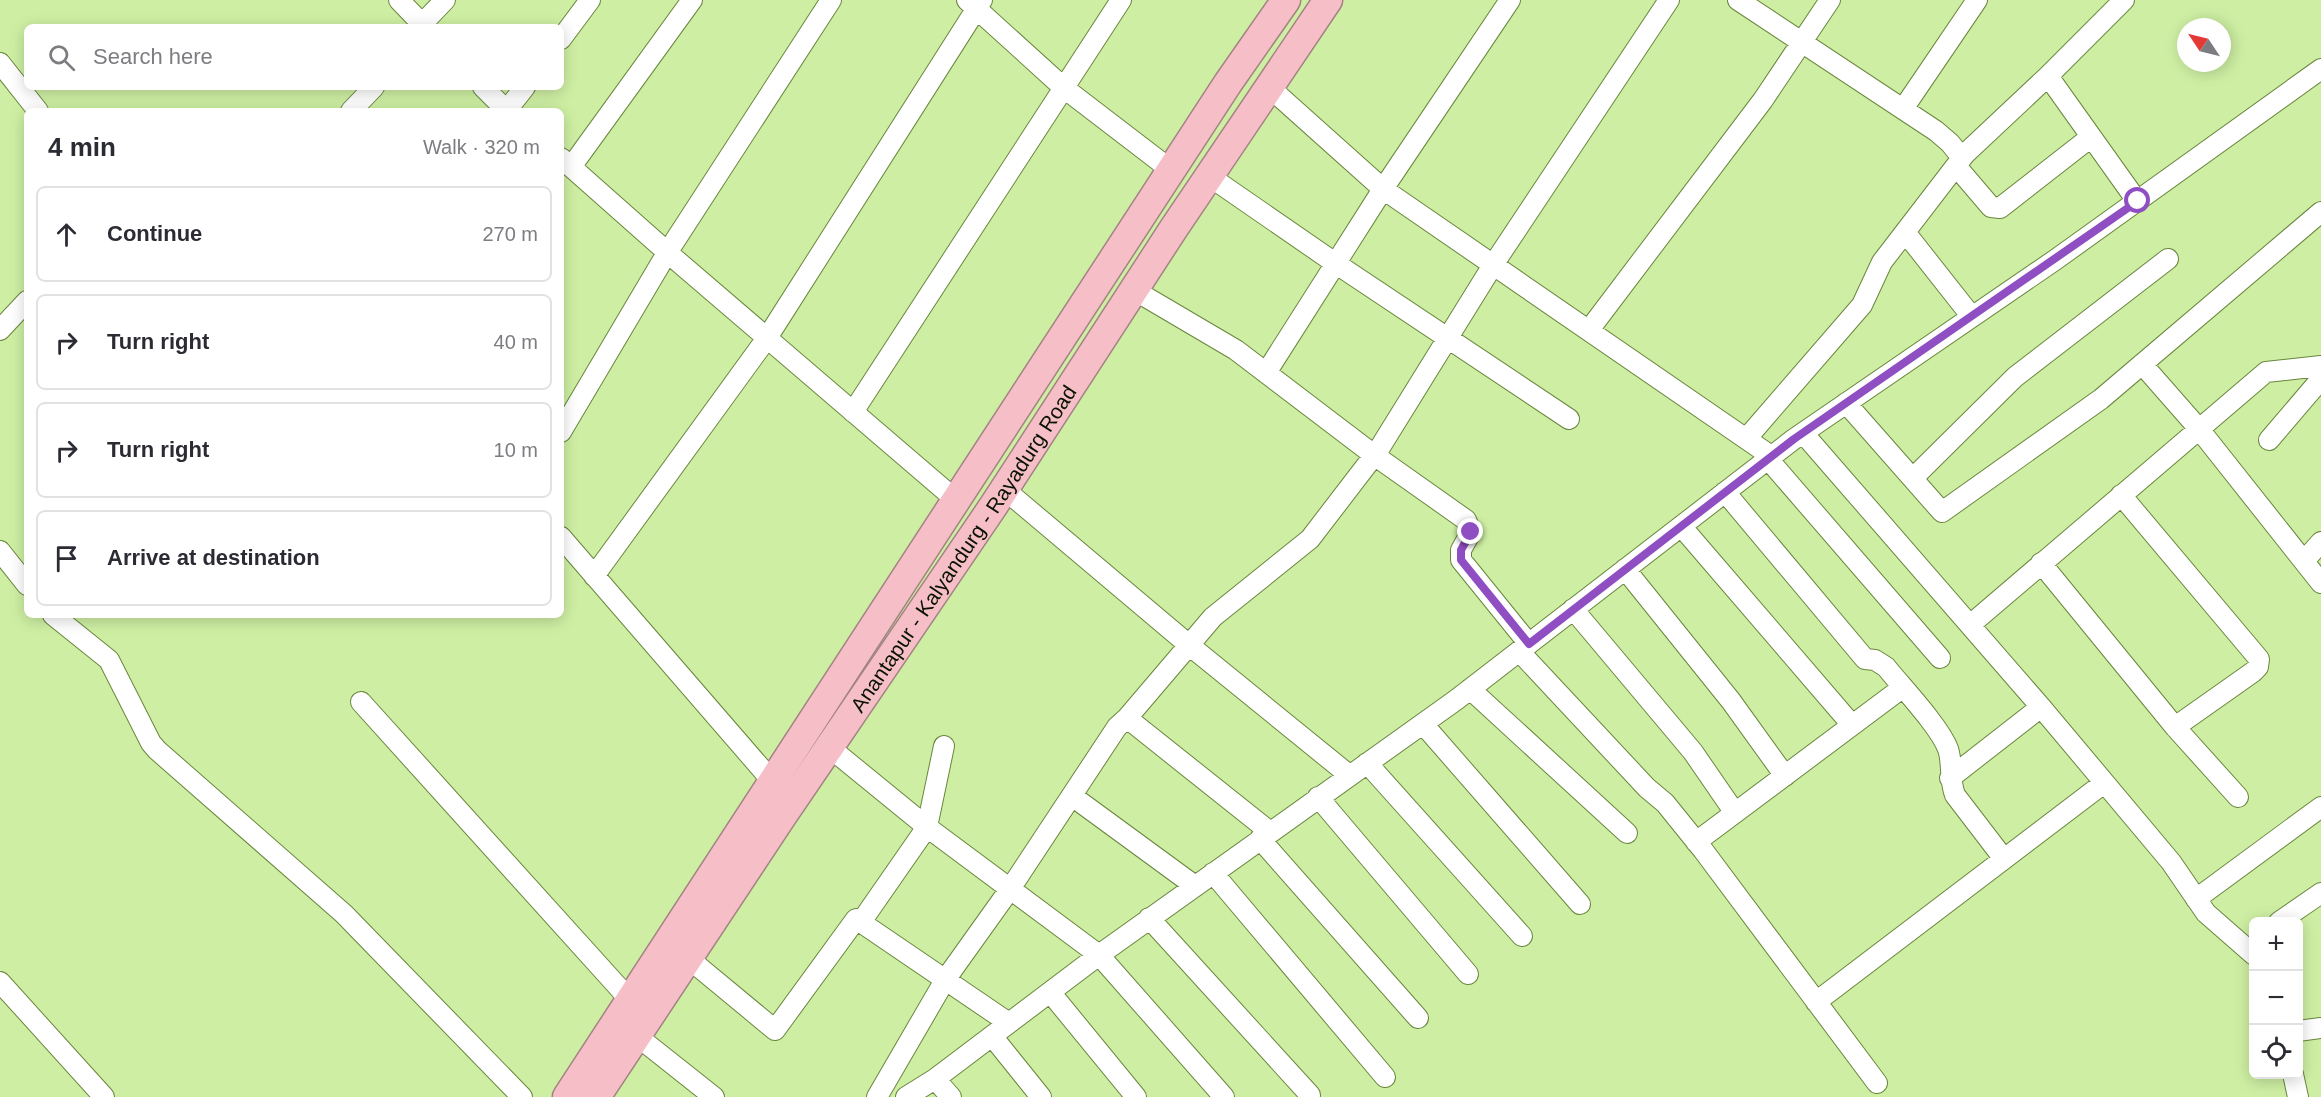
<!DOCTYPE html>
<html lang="en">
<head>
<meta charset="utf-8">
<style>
  :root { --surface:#fff; --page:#f2f2f3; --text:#2b2b33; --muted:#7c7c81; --line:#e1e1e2 }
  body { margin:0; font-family:Helvetica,sans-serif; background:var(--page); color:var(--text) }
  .controls { position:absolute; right:18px; bottom:18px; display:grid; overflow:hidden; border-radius:9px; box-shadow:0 3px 15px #0003 }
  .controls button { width:54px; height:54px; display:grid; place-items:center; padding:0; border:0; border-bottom:2px solid var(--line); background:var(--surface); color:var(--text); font:30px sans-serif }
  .compass { position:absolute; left:2177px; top:18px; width:54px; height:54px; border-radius:50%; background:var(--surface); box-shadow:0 3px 15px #0003; rotate:305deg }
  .stop { position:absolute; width:18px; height:18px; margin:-14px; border:4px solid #904ec3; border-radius:50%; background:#fff }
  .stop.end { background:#904ec3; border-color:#fff; box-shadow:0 2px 6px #0008 }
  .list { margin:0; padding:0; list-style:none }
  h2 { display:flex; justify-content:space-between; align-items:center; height:78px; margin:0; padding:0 24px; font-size:26px }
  h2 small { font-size:20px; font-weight:400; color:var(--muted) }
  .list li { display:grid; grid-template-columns:39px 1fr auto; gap:18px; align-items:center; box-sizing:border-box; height:96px; margin:0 12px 12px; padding:0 12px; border:2px solid var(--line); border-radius:9px }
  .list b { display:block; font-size:22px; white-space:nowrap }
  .list em { font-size:20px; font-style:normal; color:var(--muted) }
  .icon { flex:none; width:33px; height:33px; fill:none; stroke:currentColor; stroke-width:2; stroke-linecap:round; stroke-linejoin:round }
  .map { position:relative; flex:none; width:2321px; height:1097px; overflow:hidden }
  .search { position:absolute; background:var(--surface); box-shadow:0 3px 15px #0003; left:24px; top:24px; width:540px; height:66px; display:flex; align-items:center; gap:15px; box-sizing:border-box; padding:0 21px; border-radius:9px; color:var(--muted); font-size:22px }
  .panel { position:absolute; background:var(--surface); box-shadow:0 3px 15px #0003; left:24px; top:108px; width:540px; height:510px; border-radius:9px }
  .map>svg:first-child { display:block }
</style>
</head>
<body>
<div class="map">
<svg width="2321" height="1097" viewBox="0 0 2321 1097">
  <rect width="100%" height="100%" fill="#ceefa3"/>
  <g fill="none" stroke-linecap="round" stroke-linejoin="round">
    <g stroke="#69863d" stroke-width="22">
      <path id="minor" d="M 399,0 L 425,27
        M 967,0 L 1064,88 L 1171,170
        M 1738,0 L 1936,131 L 1950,143 L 1962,158
        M 422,24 L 445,0
        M 561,39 L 590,0
        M 0,63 L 38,111
        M 2048,76 L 2137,201
        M 483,87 L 507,111
        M 1269,87 L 1383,189 L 1771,456
        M 1903,109 L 1977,0
        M 351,111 L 374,87
        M 506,111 L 525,87
        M 561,158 L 675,259 L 956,500
        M 1956,166 L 1991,207 L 2000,208 L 2091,137
        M 571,167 L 692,0
        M 1209,176 L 1335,263 L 1569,419
        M 1905,232 L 1972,317
        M 1134,290 L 1236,350 L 1374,455 L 1466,520 L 1471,532 L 1461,550 L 1461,560 L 1529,644
        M 0,330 L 27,301
        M 1589,330 L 1763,100 L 1830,0
        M 2142,364 L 2199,429 L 2321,583
        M 1266,373 L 1383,189 L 1510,0
        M 1846,403 L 1942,512 L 2101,399 L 2321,212
        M 853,412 L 1121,0
        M 561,432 L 667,253 L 831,0
        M 1803,433 L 2041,707 L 2171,862 L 2206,913 L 2254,955
        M 1746,439 L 1862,305 L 1882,262 L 1965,154 L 2048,76 L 2124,0
        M 2269,440 L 2321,379
        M 1768,459 L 1940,658
        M 1913,478 L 2015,377 L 2168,259
        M 1004,489 L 1189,645 L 1349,775
        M 1725,492 L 1865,659 L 1875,660 L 1886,667 C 1902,687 1940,727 1948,749 C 1953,764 1949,780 1955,795 L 2004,859
        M 2121,495 L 2259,659 L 2258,667 L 2253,672 L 2175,727
        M 1681,526 L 1852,725
        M 561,537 L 779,789
        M 0,551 L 27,585
        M 2304,561 L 2321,542
        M 2041,563 L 2175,727 L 2238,797
        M 1625,569 L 1731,701 L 1785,776
        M 594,576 L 767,338 L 982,0
        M 1573,609 L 1693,752 L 1735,813
        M 53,615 L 109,660 L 151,743 L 157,750 L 344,914 L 522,1097
        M 1970,625 L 2266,372 L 2321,366
        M 1519,651 L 1647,788 L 1665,803 L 1703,850 L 1877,1083
        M 1470,689 L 1627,833
        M 361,702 L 630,1000
        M 1127,718 L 1213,617 L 1310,539 L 1379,449 L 1493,265 L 1669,0
        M 1423,724 L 1580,904
        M 829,747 L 927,827 L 1099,955 L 1224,1097
        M 1367,763 L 1522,936
        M 1950,778 L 2041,707
        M 1072,796 L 1195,886
        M 1318,797 L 1468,974
        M 1260,839 L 1418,1018
        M 1696,842 L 1902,688
        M 1213,873 L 1385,1077
        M 2196,899 L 2321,807
        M 1149,918 L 1310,1095
        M 861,922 L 927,827 L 944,746
        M 2279,922 L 2321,893
        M 688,958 L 775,1030 L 856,919 L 1009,1023
        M 0,982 L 104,1097
        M 1050,992 L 1136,1097
        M 1816,1002 L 2104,783
        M 2298,1031 L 2321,1028
        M 637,1036 L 714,1097
        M 992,1036 L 1041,1097
        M 2293,1074 L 2298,1097
        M 935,1079 L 951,1097
        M 877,1097 L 945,980 L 1010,889 L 1117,727 L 1127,718 L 1270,832
        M 906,1097 L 935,1079 L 1099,955 L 1456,700 L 1794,439 L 2055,260 L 2321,69"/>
    </g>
    <g stroke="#a38382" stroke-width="31">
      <g id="highway">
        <path d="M 567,1097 L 1228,83 L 1286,0"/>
        <path id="s1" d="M 596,1097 L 781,818 L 994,505 L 1174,228 L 1328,0"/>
      </g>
    </g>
    <use href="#minor" stroke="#fff" stroke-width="20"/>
    <use href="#highway" stroke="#f6bfc8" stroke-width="28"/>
  </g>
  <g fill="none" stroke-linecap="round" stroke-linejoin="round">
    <path stroke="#904ec3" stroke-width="8" d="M 1471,532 L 1461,550 L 1461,560 L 1529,644 L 1794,439 L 2138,201"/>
  </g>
  <g text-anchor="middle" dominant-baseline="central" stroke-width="5" stroke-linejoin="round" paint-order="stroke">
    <g font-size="21" fill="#091300" stroke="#fff">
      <text stroke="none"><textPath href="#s1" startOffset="660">Anantapur - Kalyandurg - Rayadurg Road</textPath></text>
    </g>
  </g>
</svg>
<div class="controls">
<button>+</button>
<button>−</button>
<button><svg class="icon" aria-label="locate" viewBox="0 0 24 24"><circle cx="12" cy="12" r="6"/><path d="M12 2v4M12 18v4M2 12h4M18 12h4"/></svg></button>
</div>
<svg class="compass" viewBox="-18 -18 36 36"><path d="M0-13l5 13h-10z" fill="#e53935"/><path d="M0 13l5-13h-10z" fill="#7c7c81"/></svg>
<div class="stop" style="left:2138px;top:201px"></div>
<div class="stop end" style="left:1471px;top:532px"></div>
<div class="search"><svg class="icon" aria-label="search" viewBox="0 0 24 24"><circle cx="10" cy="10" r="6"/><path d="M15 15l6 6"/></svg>Search here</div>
<section class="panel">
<h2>4 min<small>Walk · 320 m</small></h2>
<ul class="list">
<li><svg class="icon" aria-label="ahead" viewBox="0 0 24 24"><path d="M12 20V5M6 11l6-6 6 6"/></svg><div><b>Continue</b></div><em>270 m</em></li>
<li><svg class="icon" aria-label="right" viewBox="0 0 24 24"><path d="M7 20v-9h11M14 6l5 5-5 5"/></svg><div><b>Turn right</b></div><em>40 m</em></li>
<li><svg class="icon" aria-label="right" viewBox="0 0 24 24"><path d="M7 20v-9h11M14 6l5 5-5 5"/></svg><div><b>Turn right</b></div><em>10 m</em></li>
<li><svg class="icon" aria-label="arrive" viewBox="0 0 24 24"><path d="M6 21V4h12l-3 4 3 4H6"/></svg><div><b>Arrive at destination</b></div></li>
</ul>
</section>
</div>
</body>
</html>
